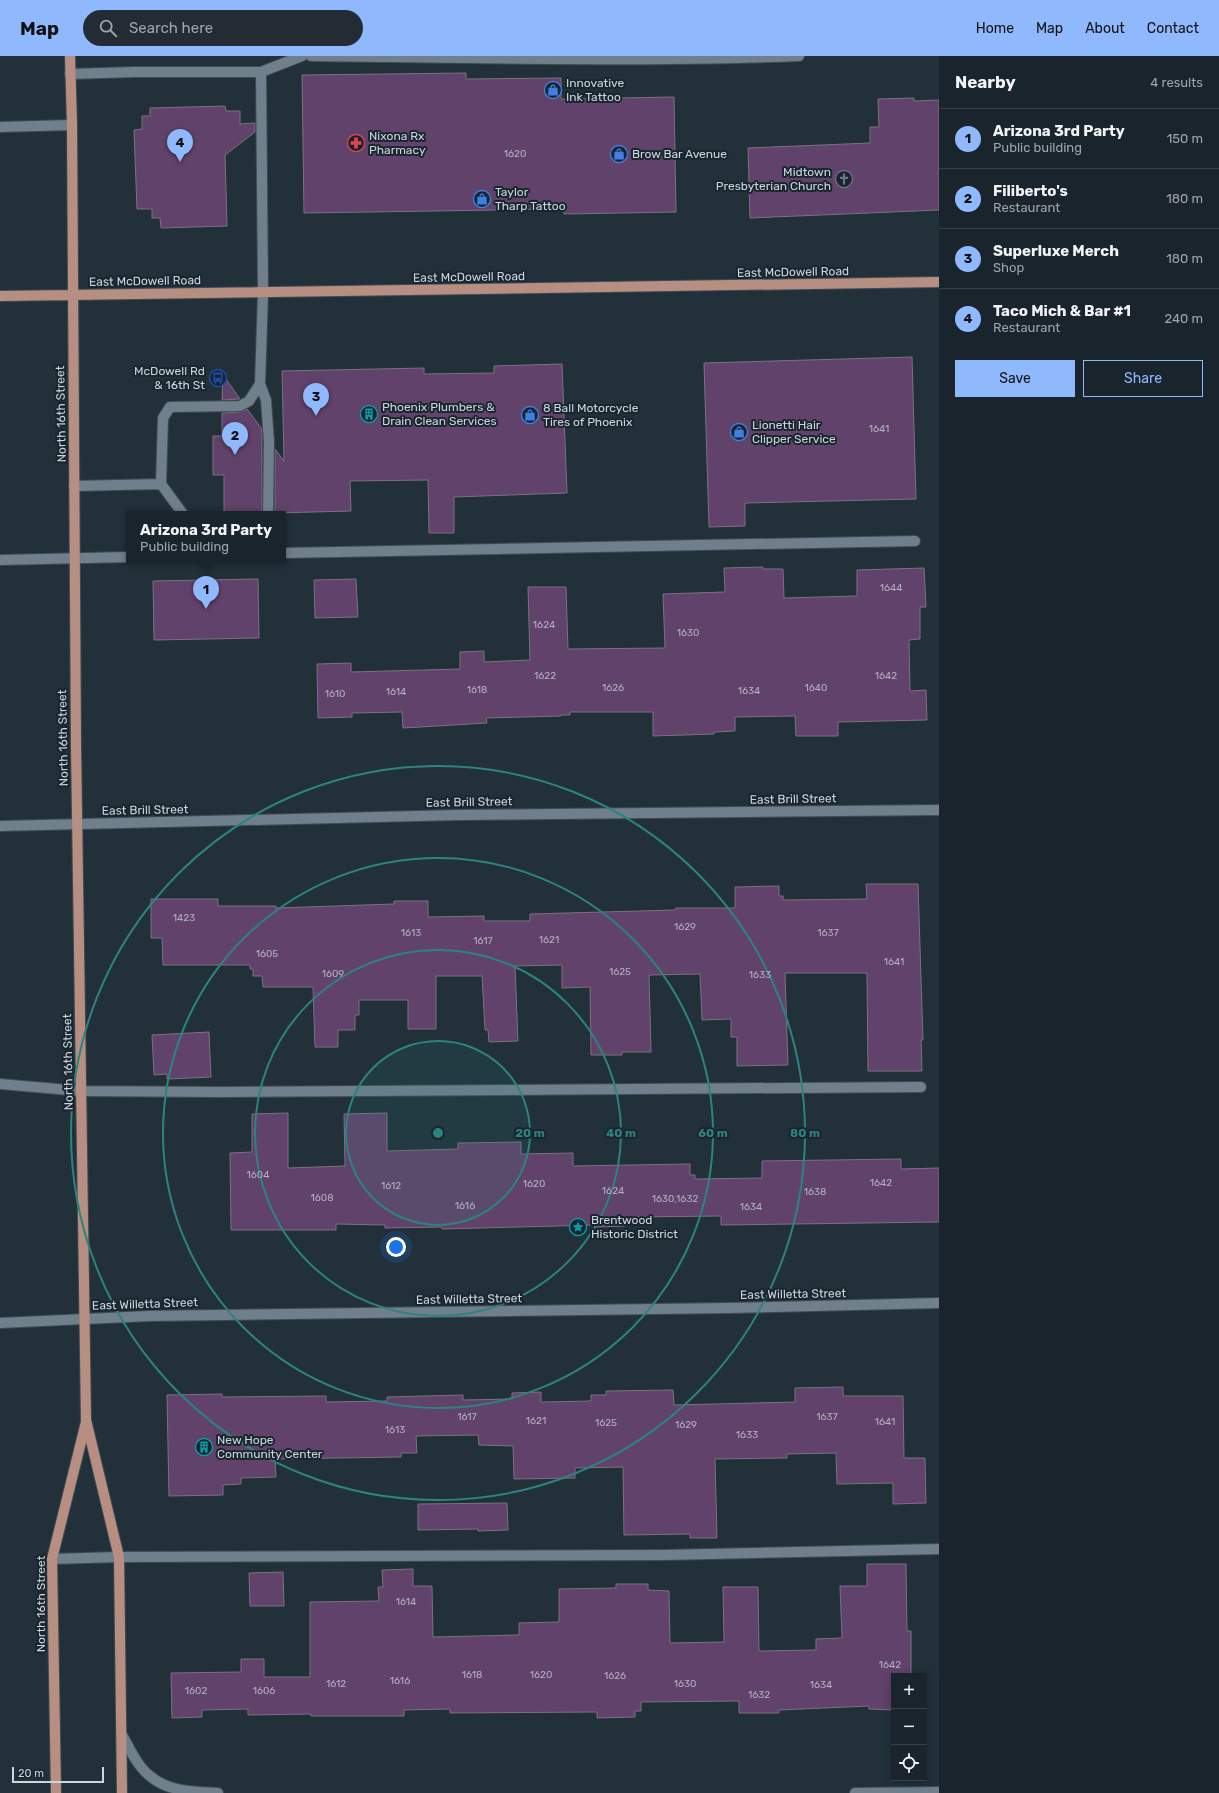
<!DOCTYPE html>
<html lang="en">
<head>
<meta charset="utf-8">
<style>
  :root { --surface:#1a242c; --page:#232c34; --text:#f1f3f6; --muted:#9fa4a9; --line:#384148; --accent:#90b8fd }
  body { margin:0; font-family:Rubik,sans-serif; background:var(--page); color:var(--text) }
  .controls { position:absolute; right:12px; bottom:12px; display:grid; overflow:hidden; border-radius:0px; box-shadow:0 2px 10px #0003 }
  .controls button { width:36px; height:36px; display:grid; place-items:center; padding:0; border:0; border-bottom:1px solid var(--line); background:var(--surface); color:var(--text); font:20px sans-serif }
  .scale { position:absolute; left:12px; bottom:10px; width:92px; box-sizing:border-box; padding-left:4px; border:2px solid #cdd6dc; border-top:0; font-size:11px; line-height:14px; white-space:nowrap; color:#cdd6dc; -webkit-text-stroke:3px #192630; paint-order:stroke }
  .you { position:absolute; left:396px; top:1191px; width:14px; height:14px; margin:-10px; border:3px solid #fff; border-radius:50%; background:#1a73e8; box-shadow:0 0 0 6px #1a73e833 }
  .badge { display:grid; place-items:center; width:26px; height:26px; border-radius:50%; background:var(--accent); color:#111; font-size:13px; font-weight:700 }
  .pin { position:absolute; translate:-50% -33px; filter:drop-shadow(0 1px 2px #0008) }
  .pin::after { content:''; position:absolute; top:21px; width:14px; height:12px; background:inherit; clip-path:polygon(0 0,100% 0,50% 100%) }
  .popup { position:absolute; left:126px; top:455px; width:160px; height:52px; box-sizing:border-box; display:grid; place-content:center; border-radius:0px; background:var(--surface); filter:drop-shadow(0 1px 3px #0005); font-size:13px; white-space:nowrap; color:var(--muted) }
  .popup b { font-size:15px; color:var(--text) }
  .popup::after { content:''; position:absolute; left:50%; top:100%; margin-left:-8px; border:8px solid transparent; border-top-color:var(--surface) }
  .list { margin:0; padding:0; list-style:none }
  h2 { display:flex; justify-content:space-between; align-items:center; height:52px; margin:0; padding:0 16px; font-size:17px }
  h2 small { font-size:13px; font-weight:400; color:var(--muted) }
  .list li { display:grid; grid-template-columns:26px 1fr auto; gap:12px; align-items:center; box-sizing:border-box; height:60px; padding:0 16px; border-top:1px solid var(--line) }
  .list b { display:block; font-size:15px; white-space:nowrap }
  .list p { margin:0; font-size:13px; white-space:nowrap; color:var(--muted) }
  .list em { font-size:13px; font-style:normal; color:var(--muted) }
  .actions { display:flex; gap:8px; padding:12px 16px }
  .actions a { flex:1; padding:9px 0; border:1px solid var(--accent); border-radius:0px; text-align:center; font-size:14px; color:var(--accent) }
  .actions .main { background:var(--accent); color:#111 }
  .icon { flex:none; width:22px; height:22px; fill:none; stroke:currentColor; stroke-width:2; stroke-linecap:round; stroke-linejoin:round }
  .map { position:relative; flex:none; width:939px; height:1737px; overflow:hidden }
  header { display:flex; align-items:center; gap:24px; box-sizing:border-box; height:56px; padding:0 20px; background:var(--accent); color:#111 }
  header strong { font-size:19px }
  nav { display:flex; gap:22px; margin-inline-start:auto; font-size:14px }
  .search { width:280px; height:36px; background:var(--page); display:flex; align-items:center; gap:10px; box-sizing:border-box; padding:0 14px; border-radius:22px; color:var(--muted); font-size:15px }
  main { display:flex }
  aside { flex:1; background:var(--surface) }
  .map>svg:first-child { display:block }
</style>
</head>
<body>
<header>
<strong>Map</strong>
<div class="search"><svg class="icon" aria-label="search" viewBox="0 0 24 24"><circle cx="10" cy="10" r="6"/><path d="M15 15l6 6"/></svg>Search here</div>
<nav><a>Home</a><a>Map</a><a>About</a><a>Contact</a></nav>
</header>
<main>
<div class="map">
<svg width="939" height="1737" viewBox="0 0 939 1737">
  <rect width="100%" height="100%" fill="#22303a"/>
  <path fill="#61426a" stroke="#7c7180" d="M 466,17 L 466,23 L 561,22 L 561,43 L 674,41 L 676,156 L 564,158 L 564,153 L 304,157 L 302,19 Z
    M 914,42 L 914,45 L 939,44 L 939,154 L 750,162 L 748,92 L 870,87 L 870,71 L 879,71 L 878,43 Z
    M 225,50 L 226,55 L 240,55 L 240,68 L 255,67 L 255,76 L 225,99 L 227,170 L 161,172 L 160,162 L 152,162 L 152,153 L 137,153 L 134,74 L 142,73 L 142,60 L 150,60 L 150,52 Z
    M 912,301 L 916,443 L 745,447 L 745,470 L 709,471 L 704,307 Z
    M 562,308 L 567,437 L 454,441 L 454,477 L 429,477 L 428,424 L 350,425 L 351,455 L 275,457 L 275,393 L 284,405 L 282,315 L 424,312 L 424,318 L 494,317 L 494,310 Z
    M 223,319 L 240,343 L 222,344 Z
    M 247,353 L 262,373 L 262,458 L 224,458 L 224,419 L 213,419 L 213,380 L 222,380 L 222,357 L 240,356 Z
    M 763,511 L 763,513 L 783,513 L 784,542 L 857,540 L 857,514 L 924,512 L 926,551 L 920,551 L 920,583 L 909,584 L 910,635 L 926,634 L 927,664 L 838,666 L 838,680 L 796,680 L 795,660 L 735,661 L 735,675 L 714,676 L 714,678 L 653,680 L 653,656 L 570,656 L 570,659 L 561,659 L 561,660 L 486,662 L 487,667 L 403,672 L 402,656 L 352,657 L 352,661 L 318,662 L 317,608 L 351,607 L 351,616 L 460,613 L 460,596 L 484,595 L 484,606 L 530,604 L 528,531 L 566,531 L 568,593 L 665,592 L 663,538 L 725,536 L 724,512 Z
    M 258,523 L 259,582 L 154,584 L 153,525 Z
    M 356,523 L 358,561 L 315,562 L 314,524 Z
    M 866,828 L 918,828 L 923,984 L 921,984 L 922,1015 L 868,1015 L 867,917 L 785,917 L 788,1009 L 737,1010 L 737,981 L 731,981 L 731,963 L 702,964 L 700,918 L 649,919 L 651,996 L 622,996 L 622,999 L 591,999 L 590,931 L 562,932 L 562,909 L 515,910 L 518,985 L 489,986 L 488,974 L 485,974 L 482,920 L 436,920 L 436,973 L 408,973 L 408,944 L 359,944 L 359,959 L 355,959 L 355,974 L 338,974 L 338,991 L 315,991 L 313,931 L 263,931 L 262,920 L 253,920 L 253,913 L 250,913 L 250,909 L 163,909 L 162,882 L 151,882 L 151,843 L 218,843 L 218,850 L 276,850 L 276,852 L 394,848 L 394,845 L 428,845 L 428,861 L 484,860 L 484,865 L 530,865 L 530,858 L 675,854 L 676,852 L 735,852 L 735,831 L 779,830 L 779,840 L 783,840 L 783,844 L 867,843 Z
    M 209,976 L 211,1021 L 167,1023 L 167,1018 L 154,1019 L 152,979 Z
    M 288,1057 L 288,1112 L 345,1110 L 344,1058 L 387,1057 L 387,1095 L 458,1093 L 458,1087 L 521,1086 L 521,1098 L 573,1097 L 573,1110 L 690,1108 L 690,1119 L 695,1119 L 695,1123 L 762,1122 L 762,1105 L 901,1103 L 901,1113 L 939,1112 L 939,1166 L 721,1169 L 721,1160 L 633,1161 L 633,1165 L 624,1165 L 625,1170 L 595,1171 L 595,1169 L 442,1173 L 442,1171 L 385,1172 L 385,1169 L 336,1168 L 336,1174 L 231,1174 L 230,1097 L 252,1096 L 252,1058 Z
    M 843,1331 L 843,1340 L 903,1340 L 904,1402 L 925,1402 L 926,1447 L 893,1448 L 893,1427 L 837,1428 L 836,1397 L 787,1398 L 787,1402 L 715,1403 L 717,1482 L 690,1482 L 690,1478 L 624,1479 L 623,1411 L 575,1412 L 575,1422 L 514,1423 L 513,1390 L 479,1389 L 478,1379 L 416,1380 L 417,1397 L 401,1397 L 401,1401 L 275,1403 L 276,1421 L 241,1422 L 241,1428 L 223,1429 L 223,1439 L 169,1440 L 167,1339 L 222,1338 L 222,1341 L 326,1340 L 326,1346 L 387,1345 L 387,1341 L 463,1339 L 463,1344 L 512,1343 L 512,1337 L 541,1336 L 541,1346 L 591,1345 L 591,1339 L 606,1339 L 606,1335 L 673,1334 L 674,1349 L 795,1346 L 795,1332 Z
    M 507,1447 L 508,1474 L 478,1475 L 478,1473 L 418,1474 L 418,1448 Z
    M 867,1508 L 906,1508 L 907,1575 L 911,1575 L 911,1620 L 894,1620 L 894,1654 L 869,1653 L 869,1650 L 779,1654 L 779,1657 L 739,1657 L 739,1645 L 641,1646 L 641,1655 L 635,1655 L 635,1661 L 597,1662 L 597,1656 L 450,1657 L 450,1653 L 404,1654 L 404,1660 L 311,1660 L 311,1658 L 248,1659 L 248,1653 L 202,1654 L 202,1661 L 172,1662 L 171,1617 L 241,1616 L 241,1603 L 264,1603 L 264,1621 L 310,1621 L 310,1546 L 379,1545 L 378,1531 L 383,1531 L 382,1514 L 413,1513 L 413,1530 L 432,1530 L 433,1581 L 519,1579 L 519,1567 L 559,1566 L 559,1533 L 616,1532 L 616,1528 L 648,1528 L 648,1534 L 669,1535 L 670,1587 L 724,1586 L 723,1531 L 758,1531 L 759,1595 L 816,1594 L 816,1583 L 842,1582 L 840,1530 L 867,1530 Z
    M 283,1516 L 284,1550 L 250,1550 L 249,1517 Z"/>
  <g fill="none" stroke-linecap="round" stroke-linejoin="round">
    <g stroke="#414c55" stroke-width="12">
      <path id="minor" d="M 311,0 C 474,2 637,6 799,0
        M 261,16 L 263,237 L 260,328 L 266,344 L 269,386 L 268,458
        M 70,18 L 134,16 L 261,16 L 302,0
        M 0,71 L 72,69
        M 161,428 L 183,458
        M 74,430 L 161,428 L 163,362 L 170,351 L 240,350 L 249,345 L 260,328
        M 283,497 L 915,485
        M 0,504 L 129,501
        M 0,770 L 458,759 L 939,754
        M 0,1028 L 81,1035 L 220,1036 L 921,1031
        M 0,1267 L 149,1260 L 728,1252 L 939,1247
        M 52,1503 L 119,1501 L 664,1499 L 939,1493
        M 122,1679 C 130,1693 137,1710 150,1720 C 168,1736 196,1736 218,1737
        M 855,1737 L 939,1736"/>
    </g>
    <g stroke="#414c55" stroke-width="12">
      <path id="major" d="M 70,0 L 72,69 L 76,690 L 86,1364 L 119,1501 L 122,1737
        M 0,240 L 939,226
        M 56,1737 L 52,1503 L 86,1366"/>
    </g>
    <use href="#minor" stroke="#707f8c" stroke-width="10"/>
    <use href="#major" stroke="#b68f82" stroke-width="10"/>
  </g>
  <circle cx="438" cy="1077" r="92" fill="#2c847e" fill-opacity=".12"/>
  <g fill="none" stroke="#2c847e" stroke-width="2">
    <circle cx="438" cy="1077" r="92"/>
    <circle cx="438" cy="1077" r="183"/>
    <circle cx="438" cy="1077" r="275"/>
    <circle cx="438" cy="1077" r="367"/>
  </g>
  <defs>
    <g id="shop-ring" transform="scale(0.9)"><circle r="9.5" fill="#192630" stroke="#3f7fe0" stroke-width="1.5"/><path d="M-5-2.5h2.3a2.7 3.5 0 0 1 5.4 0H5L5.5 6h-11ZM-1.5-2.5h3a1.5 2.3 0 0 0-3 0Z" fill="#3f7fe0"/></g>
    <g id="pharmacy-ring" transform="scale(0.9)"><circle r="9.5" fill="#192630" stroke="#e0444e" stroke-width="1.5"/><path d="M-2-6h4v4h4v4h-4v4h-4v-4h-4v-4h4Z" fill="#e0444e"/></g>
    <g id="church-ring" transform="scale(0.9)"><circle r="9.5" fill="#192630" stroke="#6b7280" stroke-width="1.5"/><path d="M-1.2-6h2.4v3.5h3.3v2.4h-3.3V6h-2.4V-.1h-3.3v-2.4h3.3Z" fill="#6b7280"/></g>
    <g id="bus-ring" transform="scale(0.9)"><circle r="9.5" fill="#192630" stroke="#1a4fb4" stroke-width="1.5"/><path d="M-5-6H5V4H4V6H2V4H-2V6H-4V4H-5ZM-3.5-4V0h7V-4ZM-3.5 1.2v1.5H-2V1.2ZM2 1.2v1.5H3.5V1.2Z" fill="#1a4fb4"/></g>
    <g id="building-ring" transform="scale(0.9)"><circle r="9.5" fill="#192630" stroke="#0f9aa8" stroke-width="1.5"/><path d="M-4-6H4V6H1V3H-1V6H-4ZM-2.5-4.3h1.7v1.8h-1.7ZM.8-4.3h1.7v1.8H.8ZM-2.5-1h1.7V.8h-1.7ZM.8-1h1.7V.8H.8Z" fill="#0f9aa8"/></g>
    <g id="sight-ring" transform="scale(0.9)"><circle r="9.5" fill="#192630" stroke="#0f9aa8" stroke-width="1.5"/><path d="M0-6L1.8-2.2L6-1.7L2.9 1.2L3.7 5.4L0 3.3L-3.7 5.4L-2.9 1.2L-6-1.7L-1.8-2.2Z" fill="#0f9aa8"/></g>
  </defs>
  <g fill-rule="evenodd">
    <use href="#shop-ring" x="553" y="34"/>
    <use href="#pharmacy-ring" x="356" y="87"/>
    <use href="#shop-ring" x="619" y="98"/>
    <use href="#church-ring" x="844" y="123"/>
    <use href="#shop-ring" x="482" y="143"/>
    <use href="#bus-ring" x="218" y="322"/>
    <use href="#building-ring" x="369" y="358"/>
    <use href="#shop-ring" x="530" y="359"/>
    <use href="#shop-ring" x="739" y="376"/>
    <use href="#sight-ring" x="578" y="1171"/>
    <use href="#building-ring" x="204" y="1391"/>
  </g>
  <g text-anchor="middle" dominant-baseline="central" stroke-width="4" stroke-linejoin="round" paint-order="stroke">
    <g font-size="10" fill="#b2b1c0">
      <text x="515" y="98">1620</text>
      <text x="879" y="373">1641</text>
      <text x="891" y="532">1644</text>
      <text x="544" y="569">1624</text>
      <text x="688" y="577">1630</text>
      <text x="545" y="620">1622</text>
      <text x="886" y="620">1642</text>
      <text x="613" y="632">1626</text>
      <text x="816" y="632">1640</text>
      <text x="477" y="634">1618</text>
      <text x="749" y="635">1634</text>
      <text x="396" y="636">1614</text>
      <text x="335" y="638">1610</text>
      <text x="184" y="862">1423</text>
      <text x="685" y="871">1629</text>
      <text x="411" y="877">1613</text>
      <text x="828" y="877">1637</text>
      <text x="549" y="884">1621</text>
      <text x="483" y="885">1617</text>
      <text x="267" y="898">1605</text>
      <text x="894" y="906">1641</text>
      <text x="620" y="916">1625</text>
      <text x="333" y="918">1609</text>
      <text x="760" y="919">1633</text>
      <text x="258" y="1119">1604</text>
      <text x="881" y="1127">1642</text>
      <text x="534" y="1128">1620</text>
      <text x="391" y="1130">1612</text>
      <text x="613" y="1135">1624</text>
      <text x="815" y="1136">1638</text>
      <text x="322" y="1142">1608</text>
      <text x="675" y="1143">1630,1632</text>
      <text x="465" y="1150">1616</text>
      <text x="751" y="1151">1634</text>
      <text x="467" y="1361">1617</text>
      <text x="827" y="1361">1637</text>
      <text x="536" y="1365">1621</text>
      <text x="885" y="1366">1641</text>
      <text x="606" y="1367">1625</text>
      <text x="686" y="1369">1629</text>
      <text x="395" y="1374">1613</text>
      <text x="747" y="1379">1633</text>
      <text x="406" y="1546">1614</text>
      <text x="890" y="1609">1642</text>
      <text x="472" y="1619">1618</text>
      <text x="541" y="1619">1620</text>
      <text x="615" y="1620">1626</text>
      <text x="400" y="1625">1616</text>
      <text x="336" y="1628">1612</text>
      <text x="685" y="1628">1630</text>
      <text x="821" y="1629">1634</text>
      <text x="196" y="1635">1602</text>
      <text x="264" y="1635">1606</text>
      <text x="759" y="1639">1632</text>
    </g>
    <g font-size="12" fill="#cdd6dc" stroke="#192630" text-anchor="start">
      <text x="566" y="27">Innovative<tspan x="566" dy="14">Ink Tattoo</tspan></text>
      <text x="369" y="80">Nixona Rx<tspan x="369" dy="14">Pharmacy</tspan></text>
      <text x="632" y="98">Brow Bar Avenue</text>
      <text x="831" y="116" text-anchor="end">Midtown<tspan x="831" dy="14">Presbyterian Church</tspan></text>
      <text x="495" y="136">Taylor<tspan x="495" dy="14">Tharp Tattoo</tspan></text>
      <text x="205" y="315" text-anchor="end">McDowell Rd<tspan x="205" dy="14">&amp; 16th St</tspan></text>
      <text x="382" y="351">Phoenix Plumbers &amp;<tspan x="382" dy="14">Drain Clean Services</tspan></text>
      <text x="543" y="352">8 Ball Motorcycle<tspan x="543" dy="14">Tires of Phoenix</tspan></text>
      <text x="752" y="369">Lionetti Hair<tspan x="752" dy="14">Clipper Service</tspan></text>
      <text x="591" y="1164">Brentwood<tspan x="591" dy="14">Historic District</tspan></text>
      <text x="217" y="1384">New Hope<tspan x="217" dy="14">Community Center</tspan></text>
    </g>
    <g font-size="12" fill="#cdd6dc" stroke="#192630">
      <text transform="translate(793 216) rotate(-1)">East McDowell Road</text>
      <text transform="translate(469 221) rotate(-1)">East McDowell Road</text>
      <text transform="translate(145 225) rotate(-1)">East McDowell Road</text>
      <text transform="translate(61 358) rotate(-91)">North 16th Street</text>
      <text transform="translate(63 682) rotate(-91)">North 16th Street</text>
      <text transform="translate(793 743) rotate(-1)">East Brill Street</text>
      <text transform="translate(469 746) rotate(-1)">East Brill Street</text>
      <text transform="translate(145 754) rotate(-1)">East Brill Street</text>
      <text transform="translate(68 1006) rotate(-91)">North 16th Street</text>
      <text transform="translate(793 1238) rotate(-1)">East Willetta Street</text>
      <text transform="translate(469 1243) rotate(-1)">East Willetta Street</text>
      <text transform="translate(145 1248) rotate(-2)">East Willetta Street</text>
      <text transform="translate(41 1548) rotate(-90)">North 16th Street</text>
    </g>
  </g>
  <circle cx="438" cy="1077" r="6" fill="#2c847e" stroke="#192630" stroke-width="2"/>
  <g font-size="12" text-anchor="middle" font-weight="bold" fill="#2c847e" stroke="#192630" stroke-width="4" stroke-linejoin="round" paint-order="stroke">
    <text x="530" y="1081">20 m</text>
    <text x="621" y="1081">40 m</text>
    <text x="713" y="1081">60 m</text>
    <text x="805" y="1081">80 m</text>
  </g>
</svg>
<div class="controls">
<button>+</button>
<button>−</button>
<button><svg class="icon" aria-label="locate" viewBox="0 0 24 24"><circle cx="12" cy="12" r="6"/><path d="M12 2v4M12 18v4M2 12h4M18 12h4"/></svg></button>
</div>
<div class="scale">20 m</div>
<div class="you"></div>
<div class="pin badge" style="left:206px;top:553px">1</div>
<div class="popup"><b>Arizona 3rd Party</b>Public building</div>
<div class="pin badge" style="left:235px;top:399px">2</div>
<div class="pin badge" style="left:316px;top:360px">3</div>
<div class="pin badge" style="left:180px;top:106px">4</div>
</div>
<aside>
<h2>Nearby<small>4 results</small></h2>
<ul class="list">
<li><span class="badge">1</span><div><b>Arizona 3rd Party</b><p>Public building</p></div><em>150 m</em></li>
<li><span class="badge">2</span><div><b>Filiberto's</b><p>Restaurant</p></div><em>180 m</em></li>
<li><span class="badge">3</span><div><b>Superluxe Merch</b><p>Shop</p></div><em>180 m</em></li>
<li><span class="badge">4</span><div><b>Taco Mich &amp; Bar #1</b><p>Restaurant</p></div><em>240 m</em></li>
</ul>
<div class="actions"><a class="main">Save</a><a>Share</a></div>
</aside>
</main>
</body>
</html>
